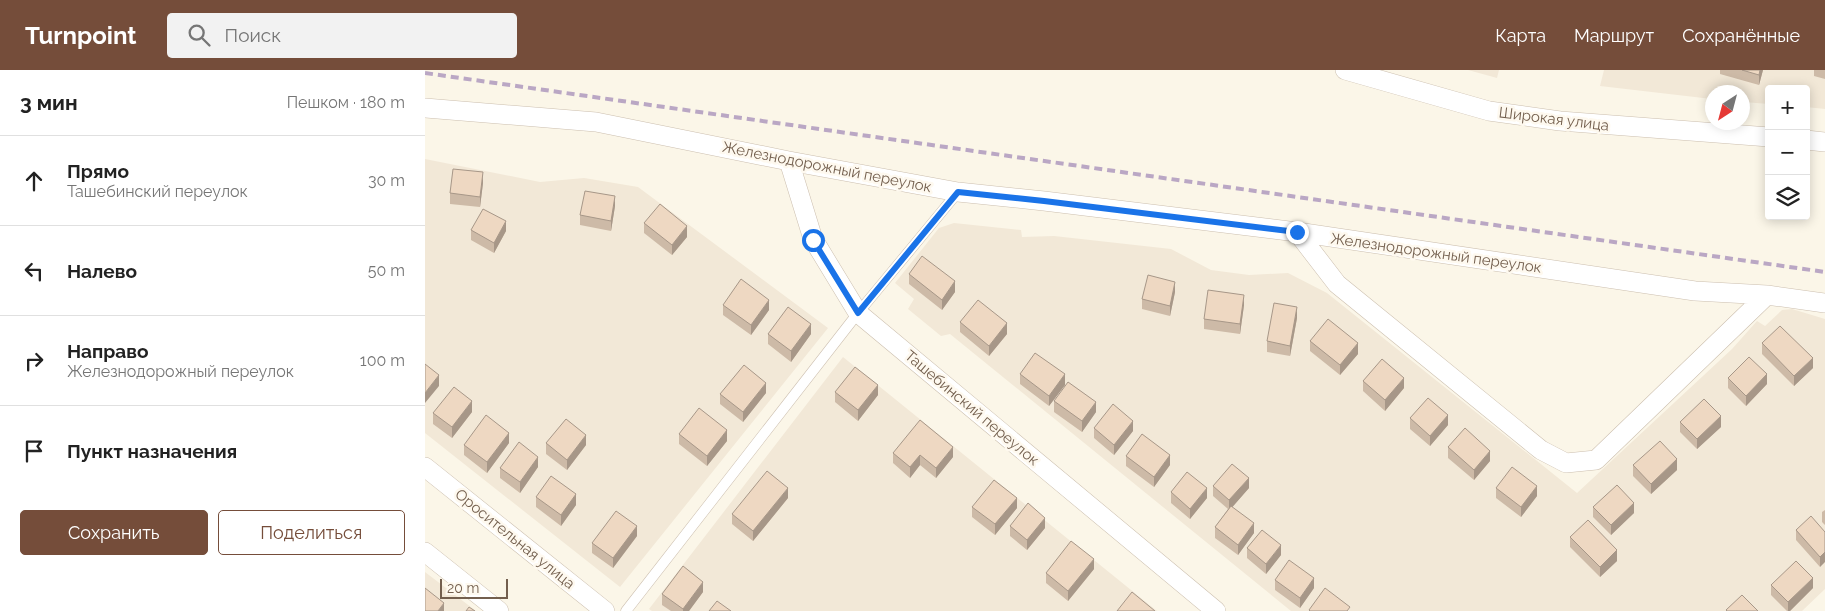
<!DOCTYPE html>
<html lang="ru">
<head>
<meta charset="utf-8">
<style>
  :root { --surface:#fff; --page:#f2f2f2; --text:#222; --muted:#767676; --line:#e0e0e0; --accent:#754d3a }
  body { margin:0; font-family:Raleway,sans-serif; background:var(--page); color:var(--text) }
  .controls { position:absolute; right:15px; top:15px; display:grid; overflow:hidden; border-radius:5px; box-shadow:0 2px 12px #0003 }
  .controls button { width:45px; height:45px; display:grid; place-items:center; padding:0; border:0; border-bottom:1px solid var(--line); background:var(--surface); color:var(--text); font:25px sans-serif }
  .compass { position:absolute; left:1280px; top:15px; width:45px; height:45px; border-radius:50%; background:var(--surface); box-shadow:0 2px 12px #0003; rotate:216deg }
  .scale { position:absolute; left:15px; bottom:12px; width:68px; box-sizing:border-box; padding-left:5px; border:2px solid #735f4e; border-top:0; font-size:14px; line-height:18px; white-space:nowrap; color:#735f4e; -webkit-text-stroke:4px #fef9ef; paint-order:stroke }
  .stop { position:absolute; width:15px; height:15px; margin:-11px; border:4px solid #1a73e8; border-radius:50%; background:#fff }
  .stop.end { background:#1a73e8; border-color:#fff; box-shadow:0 1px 5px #0008 }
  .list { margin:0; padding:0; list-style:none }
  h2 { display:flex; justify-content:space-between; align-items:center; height:65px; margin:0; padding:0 20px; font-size:21px }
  h2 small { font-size:16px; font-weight:400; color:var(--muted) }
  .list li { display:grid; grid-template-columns:32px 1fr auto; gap:15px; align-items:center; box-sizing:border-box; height:90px; padding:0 20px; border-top:1px solid var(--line) }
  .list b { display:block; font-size:19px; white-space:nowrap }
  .list p { margin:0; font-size:16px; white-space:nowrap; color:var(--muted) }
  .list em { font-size:16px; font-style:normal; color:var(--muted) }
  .actions { display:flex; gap:10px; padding:15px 20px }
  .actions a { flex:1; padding:11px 0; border:1px solid var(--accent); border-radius:5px; text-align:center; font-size:18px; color:var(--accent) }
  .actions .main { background:var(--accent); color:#fff }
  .icon { flex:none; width:28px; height:28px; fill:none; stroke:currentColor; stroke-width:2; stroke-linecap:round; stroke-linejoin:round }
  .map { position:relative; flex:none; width:1400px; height:541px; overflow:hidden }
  header { display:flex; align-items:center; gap:30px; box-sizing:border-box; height:70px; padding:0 25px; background:var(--accent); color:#fff }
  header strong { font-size:24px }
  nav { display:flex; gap:28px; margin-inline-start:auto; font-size:18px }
  .search { width:350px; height:45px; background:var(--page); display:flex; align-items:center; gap:12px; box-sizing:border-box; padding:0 18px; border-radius:5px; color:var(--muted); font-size:19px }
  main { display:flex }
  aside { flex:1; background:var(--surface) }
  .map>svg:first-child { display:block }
</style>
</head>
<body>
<header>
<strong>Turnpoint</strong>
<div class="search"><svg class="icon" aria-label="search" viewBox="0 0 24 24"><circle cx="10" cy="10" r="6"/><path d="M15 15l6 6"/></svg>Поиск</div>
<nav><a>Карта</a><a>Маршрут</a><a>Сохранённые</a></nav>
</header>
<main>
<aside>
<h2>3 мин<small>Пешком · 180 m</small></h2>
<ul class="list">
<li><svg class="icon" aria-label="ahead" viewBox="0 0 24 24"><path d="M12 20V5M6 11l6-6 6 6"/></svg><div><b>Прямо</b><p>Ташебинский переулок</p></div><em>30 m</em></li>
<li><svg class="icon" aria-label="left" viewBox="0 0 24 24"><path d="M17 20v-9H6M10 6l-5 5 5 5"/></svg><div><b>Налево</b></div><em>50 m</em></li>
<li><svg class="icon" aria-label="right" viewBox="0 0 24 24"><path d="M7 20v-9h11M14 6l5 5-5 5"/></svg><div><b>Направо</b><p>Железнодорожный переулок</p></div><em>100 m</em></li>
<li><svg class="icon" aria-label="arrive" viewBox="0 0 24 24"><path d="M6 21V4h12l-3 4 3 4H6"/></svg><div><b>Пункт назначения</b></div></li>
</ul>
<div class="actions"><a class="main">Сохранить</a><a>Поделиться</a></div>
</aside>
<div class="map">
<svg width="1400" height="541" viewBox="0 0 1400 541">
  <rect width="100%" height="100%" fill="#fbf6e8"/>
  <path fill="#f2e8d7" d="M 1043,0 L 1074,0 L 1072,8 Z
    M 1179,0 L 1400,0 L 1400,39 L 1381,37 L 1381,19 L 1344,19 L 1344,34 L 1318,32 L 1318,22 L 1288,22 L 1287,29 L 1175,16 Z
    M 0,89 L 115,112 L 159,108 L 213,117 L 403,258 L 195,517 L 0,363 Z
    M 529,153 L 596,160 L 597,167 L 629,166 L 746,179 L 786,200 L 824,205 L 863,203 L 902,223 L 1152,423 L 1307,279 L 1332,251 L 1340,256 L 1357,240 L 1367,239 L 1400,249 L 1400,519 L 1377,541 L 866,541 L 525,264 L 516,266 L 483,239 L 489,229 L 470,213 L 514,158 Z
    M 418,287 L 732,541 L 227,541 L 224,539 Z
    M 0,502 L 51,541 L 0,541 Z"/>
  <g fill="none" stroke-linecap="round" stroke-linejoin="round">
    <g stroke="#ccbfaf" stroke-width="11">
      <path id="lane" d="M 201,541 L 433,243 L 533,122"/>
    </g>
    <g stroke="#ccbfaf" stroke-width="20">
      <path id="street" d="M 920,0 L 1064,41 L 1135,51 L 1344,67
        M 0,38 L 171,52 L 364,91 L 533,122 L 619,131 L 872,162 L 1270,221 L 1342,225 L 1400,233
        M 1381,70 L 1400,72
        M 364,91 L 388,169 L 433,243 L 791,541
        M 872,162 L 912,214 L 1116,380 L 1141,393 L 1171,390 L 1342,225
        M 0,397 L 180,541
        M 0,482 L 74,541"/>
    </g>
    <use href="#lane" stroke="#fff" stroke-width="10"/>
    <use href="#street" stroke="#fff" stroke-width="19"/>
    <path stroke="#baa7c4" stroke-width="4" stroke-dasharray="8 5" stroke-linecap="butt" d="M 0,3 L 1400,202"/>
  </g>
  <path fill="#cdbaa7" d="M 1295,0 L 1338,0 L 1334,15 L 1295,4 Z
    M 1389,0 L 1400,0 L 1400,9 L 1389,6 Z
    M 58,113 L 55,137 L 25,134 L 25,123 Z
    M 190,136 L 186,161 L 155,155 L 155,145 Z
    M 219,153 L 262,167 L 247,185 L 219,163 Z
    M 46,160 L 81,161 L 69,183 L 46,170 Z
    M 484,204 L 530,222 L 517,240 L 484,214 Z
    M 750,222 L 745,246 L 717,239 L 717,229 Z
    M 298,235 L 344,240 L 326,265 L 298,245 Z
    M 819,235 L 815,264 L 779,259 L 779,249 Z
    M 872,248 L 865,286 L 842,282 L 842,271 Z
    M 535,252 L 582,264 L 564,286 L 535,262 Z
    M 343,264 L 386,264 L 366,292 L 343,274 Z
    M 885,271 L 933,284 L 915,305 L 885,281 Z
    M 1337,273 L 1388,298 L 1369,316 L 1337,284 Z
    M 595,304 L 640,315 L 624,336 L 595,314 Z
    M 1303,308 L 1342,314 L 1321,336 L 1303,318 Z
    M 938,311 L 979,318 L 960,341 L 938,321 Z
    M 410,322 L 453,325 L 433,351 L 410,332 Z
    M 341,323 L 318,352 L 295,334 L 295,324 Z
    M 629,331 L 671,342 L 657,362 L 629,342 Z
    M 47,342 L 27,368 L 8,354 L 8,343 Z
    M 985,348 L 1023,355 L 1005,376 L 985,359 Z
    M 1255,352 L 1296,357 L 1272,379 L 1255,362 Z
    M 669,358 L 708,361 L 689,385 L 669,368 Z
    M 254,364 L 302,371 L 282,396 L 254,374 Z
    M 84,373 L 62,403 L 39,385 L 39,375 Z
    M 121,373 L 161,375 L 142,400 L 121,384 Z
    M 1023,377 L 1065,391 L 1049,410 L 1023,388 Z
    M 468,383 L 528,387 L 511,408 L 495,395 L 485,408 L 468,393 Z
    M 701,386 L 745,395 L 729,417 L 701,396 Z
    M 1208,395 L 1252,400 L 1226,424 L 1208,406 Z
    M 113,397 L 95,423 L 75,408 L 75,398 Z
    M 788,416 L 824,418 L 807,437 L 829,463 L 813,485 L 790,468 L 790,457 L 803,439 L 788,426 Z
    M 1071,418 L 1112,426 L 1096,447 L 1071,428 Z
    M 746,422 L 782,428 L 765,449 L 746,433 Z
    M 111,427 L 151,435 L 136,456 L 111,437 Z
    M 363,428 L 328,471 L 307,454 L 307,444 Z
    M 547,437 L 592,438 L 570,465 L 547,447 Z
    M 1168,437 L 1209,443 L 1186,465 L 1168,447 Z
    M 1400,440 L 1400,455 L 1397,452 L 1397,442 Z
    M 585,456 L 620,458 L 602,480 L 585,466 Z
    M 1371,460 L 1400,462 L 1395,497 L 1371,470 Z
    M 212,466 L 188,498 L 167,483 L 167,473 Z
    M 1145,467 L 1192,491 L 1175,507 L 1145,477 Z
    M 822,478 L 856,485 L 841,504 L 822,488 Z
    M 669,499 L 643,531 L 621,513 L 621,503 Z
    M 850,510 L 889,518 L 875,538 L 850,520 Z
    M 1346,515 L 1388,518 L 1365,541 L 1362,541 L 1346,525 Z
    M 278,522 L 264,541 L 246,541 L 237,535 L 237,524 Z"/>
  <path fill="#a79788" d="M 1335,0 L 1338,0 L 1334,15 L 1334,5 Z
    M 58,102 L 58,113 L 55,137 L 55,127 Z
    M 190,126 L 190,136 L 186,161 L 186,151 Z
    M 81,151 L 81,161 L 69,183 L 69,173 Z
    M 262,156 L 262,167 L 247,185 L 247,175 Z
    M 530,211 L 530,222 L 517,240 L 517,230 Z
    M 750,212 L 750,222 L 745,246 L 745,236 Z
    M 819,225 L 819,235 L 815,264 L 815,254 Z
    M 344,230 L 344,240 L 326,265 L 326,255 Z
    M 872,237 L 872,248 L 865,286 L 865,276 Z
    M 582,253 L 582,264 L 564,286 L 564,276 Z
    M 386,254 L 386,264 L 366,292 L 366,281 Z
    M 933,273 L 933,284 L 915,305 L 915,295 Z
    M 1388,288 L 1388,298 L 1369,316 L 1369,306 Z
    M 640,304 L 640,315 L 624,336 L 624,326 Z
    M 1342,304 L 1342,314 L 1321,336 L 1321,326 Z
    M 14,305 L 14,316 L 0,333 L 0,323 Z
    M 979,308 L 979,318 L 960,341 L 960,330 Z
    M 341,313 L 341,323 L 318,352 L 318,342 Z
    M 453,315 L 453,325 L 433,351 L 433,340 Z
    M 47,331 L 47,342 L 27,368 L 27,357 Z
    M 671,332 L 671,342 L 657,362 L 657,351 Z
    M 1023,345 L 1023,355 L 1005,376 L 1005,366 Z
    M 1296,346 L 1296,357 L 1272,379 L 1272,369 Z
    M 708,351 L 708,361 L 689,385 L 689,375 Z
    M 302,360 L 302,371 L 282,396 L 282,386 Z
    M 84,363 L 84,373 L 62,403 L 62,392 Z
    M 161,365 L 161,375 L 142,400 L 142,390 Z
    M 528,377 L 528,387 L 511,408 L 511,398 Z
    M 1065,381 L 1065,391 L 1049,410 L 1049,400 Z
    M 495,385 L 495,395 L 485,408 L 485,397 Z
    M 745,385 L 745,395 L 729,417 L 729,407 Z
    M 113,387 L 113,397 L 95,423 L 95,412 Z
    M 1252,389 L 1252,400 L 1226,424 L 1226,414 Z
    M 824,408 L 824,418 L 804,441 L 804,430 Z
    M 1112,416 L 1112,426 L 1096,447 L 1096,437 Z
    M 363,418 L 363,428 L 328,471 L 328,461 Z
    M 782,418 L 782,428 L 765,449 L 765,439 Z
    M 151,424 L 151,435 L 136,456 L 136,445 Z
    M 592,428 L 592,438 L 570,465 L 570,454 Z
    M 1209,433 L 1209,443 L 1186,465 L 1186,455 Z
    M 620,448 L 620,458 L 602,480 L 602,470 Z
    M 829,453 L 829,463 L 813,485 L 813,475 Z
    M 212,456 L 212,466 L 188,498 L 188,488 Z
    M 856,475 L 856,485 L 841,504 L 841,494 Z
    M 1192,480 L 1192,491 L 1175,507 L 1175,497 Z
    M 1400,482 L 1400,492 L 1395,497 L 1395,487 Z
    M 669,489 L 669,499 L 643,531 L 643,521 Z
    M 889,508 L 889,518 L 875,538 L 875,528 Z
    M 1388,508 L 1388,518 L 1365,541 L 1363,541 L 1363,532 Z
    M 278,512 L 278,522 L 264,541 L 258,541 L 258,539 Z
    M 19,533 L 19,541 L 13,541 Z"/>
  <path fill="#eed8c2" stroke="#a79788" d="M 1317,0 L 1335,0 L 1334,5 Z
    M 28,99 L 58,102 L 55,127 L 25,123 Z
    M 160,121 L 190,126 L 186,151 L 155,145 Z
    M 235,134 L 262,156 L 247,175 L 219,153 Z
    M 58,139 L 81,151 L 69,173 L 46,160 Z
    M 497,186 L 530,211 L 517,230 L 484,204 Z
    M 723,205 L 750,212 L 745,236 L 717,229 Z
    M 316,209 L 344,230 L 326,255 L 298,235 Z
    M 783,220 L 819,225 L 815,254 L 779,249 Z
    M 553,230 L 582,253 L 564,276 L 535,252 Z
    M 849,233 L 872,237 L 865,276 L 842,271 Z
    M 363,237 L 386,254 L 366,281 L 343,264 Z
    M 903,249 L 933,273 L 915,295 L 885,271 Z
    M 1355,256 L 1388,288 L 1369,306 L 1337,273 Z
    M 610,283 L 640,304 L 624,326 L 595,304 Z
    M 1324,287 L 1342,304 L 1321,326 L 1303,308 Z
    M 957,289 L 979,308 L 960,330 L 938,311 Z
    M 0,294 L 14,305 L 0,323 Z
    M 319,295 L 341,313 L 318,342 L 295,324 Z
    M 430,297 L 453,315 L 433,340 L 410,322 Z
    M 643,312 L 671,332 L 657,351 L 629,331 Z
    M 29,317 L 47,331 L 27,357 L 8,343 Z
    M 1003,328 L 1023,345 L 1005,366 L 985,348 Z
    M 1279,329 L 1296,346 L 1272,369 L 1255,352 Z
    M 688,334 L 708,351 L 689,375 L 669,358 Z
    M 274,338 L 302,360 L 282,386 L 254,364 Z
    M 61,345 L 84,363 L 62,392 L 39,375 Z
    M 141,349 L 161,365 L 142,390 L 121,373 Z
    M 495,350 L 528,377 L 511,398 L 495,385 L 485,397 L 468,383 Z
    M 1040,358 L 1065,381 L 1049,400 L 1023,377 Z
    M 717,364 L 745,385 L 729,407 L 701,386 Z
    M 1235,371 L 1252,389 L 1226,414 L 1208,395 Z
    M 94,372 L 113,387 L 95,412 L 75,398 Z
    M 807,394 L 824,408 L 804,430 L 788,416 Z
    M 1087,397 L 1112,416 L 1096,437 L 1071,418 Z
    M 342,401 L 363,418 L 328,461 L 307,444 Z
    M 762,402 L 782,418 L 765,439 L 746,422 Z
    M 126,406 L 151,424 L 136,445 L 111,427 Z
    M 569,410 L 592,428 L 570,454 L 547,437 Z
    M 1192,415 L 1209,433 L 1186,455 L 1168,437 Z
    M 603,433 L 620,448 L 602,470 L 585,456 Z
    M 806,436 L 829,453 L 813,475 L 790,457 Z
    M 191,441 L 212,456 L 188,488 L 167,473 Z
    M 1386,446 L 1400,462 L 1400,482 L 1395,487 L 1371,460 Z
    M 1163,450 L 1192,480 L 1175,497 L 1145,467 Z
    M 837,460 L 856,475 L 841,494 L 822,478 Z
    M 646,471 L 669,489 L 643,521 L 621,503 Z
    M 864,490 L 889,508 L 875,528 L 850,510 Z
    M 1371,491 L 1388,508 L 1363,532 L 1346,515 Z
    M 258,496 L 278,512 L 258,539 L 237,524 Z
    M 0,518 L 19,533 L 13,541 L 0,541 Z
    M 900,518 L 925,537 L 922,541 L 885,541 L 884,540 Z
    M 707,522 L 730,541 L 692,541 Z
    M 1317,525 L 1333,541 L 1302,541 L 1301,540 Z
    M 292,531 L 306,541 L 284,541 Z
    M 44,537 L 50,541 L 41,541 Z"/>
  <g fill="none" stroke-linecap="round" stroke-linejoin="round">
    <path stroke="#1a73e8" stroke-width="6" d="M 388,170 L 433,243 L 533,122 L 619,131 L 872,162"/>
  </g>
  <g text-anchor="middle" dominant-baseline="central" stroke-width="5" stroke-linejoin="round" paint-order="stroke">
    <g font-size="15" fill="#735f4e" stroke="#fef9ef">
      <text transform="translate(1129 49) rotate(7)">Широкая улица</text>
      <text transform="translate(402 97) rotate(11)">Железнодорожный переулок</text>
      <text transform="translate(1011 183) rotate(8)">Железнодорожный переулок</text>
      <text transform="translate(547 338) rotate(40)">Ташебинский переулок</text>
      <text transform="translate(90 469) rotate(39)">Оросительная улица</text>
    </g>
  </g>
</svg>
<div class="controls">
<button>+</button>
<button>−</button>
<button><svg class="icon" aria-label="layers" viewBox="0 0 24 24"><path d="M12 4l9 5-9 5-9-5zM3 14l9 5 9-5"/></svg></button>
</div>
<svg class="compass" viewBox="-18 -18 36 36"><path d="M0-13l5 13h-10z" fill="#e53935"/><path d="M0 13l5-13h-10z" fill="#767676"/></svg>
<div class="scale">20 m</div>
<div class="stop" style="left:388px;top:170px"></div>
<div class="stop end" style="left:872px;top:162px"></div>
</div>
</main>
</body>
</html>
